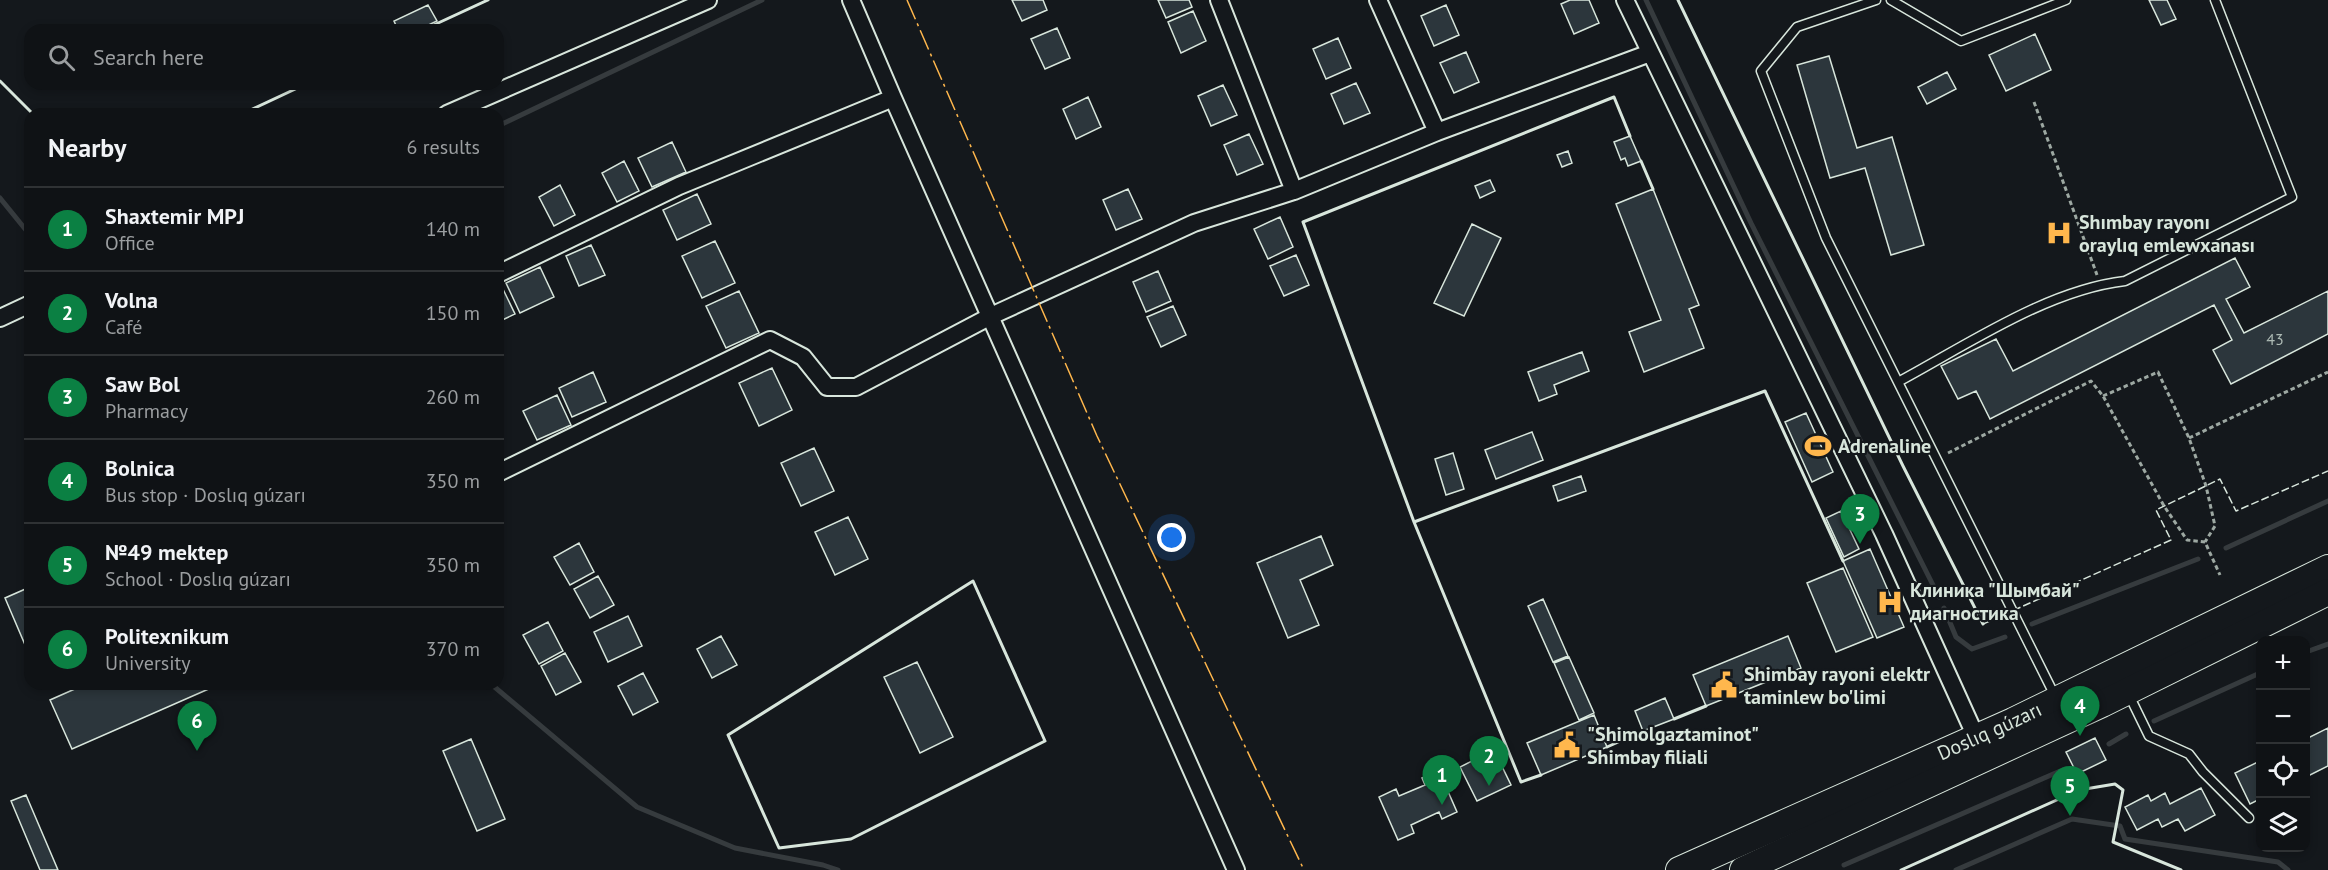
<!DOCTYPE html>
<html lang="en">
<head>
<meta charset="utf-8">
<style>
  :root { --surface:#0f1215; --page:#181b1e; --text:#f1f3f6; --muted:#9b9ea0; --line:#2f3234; --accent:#0b8043 }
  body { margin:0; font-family:"PT Sans",sans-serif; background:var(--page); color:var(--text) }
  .controls { position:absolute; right:18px; bottom:18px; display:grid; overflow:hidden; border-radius:12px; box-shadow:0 3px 9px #0003 }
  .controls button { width:54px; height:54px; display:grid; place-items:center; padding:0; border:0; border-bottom:2px solid var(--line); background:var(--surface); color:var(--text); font:30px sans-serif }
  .you { position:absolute; left:1172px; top:538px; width:21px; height:21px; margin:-15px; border:4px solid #fff; border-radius:50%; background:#1a73e8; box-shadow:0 0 0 9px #1a73e833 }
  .badge { display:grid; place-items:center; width:39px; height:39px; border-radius:50%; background:var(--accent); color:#fff; font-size:20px; font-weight:700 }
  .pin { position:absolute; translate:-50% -50px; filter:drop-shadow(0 2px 3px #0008) }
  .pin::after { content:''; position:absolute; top:32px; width:21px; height:18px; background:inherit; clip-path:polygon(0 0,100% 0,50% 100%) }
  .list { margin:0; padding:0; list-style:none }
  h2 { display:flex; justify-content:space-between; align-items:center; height:78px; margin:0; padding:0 24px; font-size:26px }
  h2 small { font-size:20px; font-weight:400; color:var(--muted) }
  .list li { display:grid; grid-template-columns:39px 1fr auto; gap:18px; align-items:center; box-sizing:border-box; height:84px; padding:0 24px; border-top:2px solid var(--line) }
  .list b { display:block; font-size:22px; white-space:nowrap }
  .list p { margin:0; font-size:20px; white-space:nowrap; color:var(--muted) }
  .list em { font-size:20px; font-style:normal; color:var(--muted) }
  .icon { flex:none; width:33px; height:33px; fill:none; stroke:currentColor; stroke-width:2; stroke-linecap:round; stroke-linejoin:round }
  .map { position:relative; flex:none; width:2328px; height:870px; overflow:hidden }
  .search { position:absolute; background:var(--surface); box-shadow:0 3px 9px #0003; left:24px; top:24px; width:480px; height:66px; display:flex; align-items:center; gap:15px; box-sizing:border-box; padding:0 21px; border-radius:18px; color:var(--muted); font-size:22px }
  .panel { position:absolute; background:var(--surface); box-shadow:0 3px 9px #0003; left:24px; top:108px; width:480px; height:582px; border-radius:18px }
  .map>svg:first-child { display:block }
</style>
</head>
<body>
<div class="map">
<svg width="2328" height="870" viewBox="0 0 2328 870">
  <rect width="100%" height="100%" fill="#14181c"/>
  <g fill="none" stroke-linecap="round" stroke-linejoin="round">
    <path stroke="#363b3e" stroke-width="5" d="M 1646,0 L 1751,223 L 1939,597
      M 498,126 L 762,0
      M 0,198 L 30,235
      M 2226,548 L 2328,501
      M 1944,608 L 1956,637 L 1972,649 L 2005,637
      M 2032,624 L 2198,559
      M 2306,652 L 2328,644
      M 491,684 L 637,807 L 735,848 L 823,865 L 838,870
      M 2154,721 L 2260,673
      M 2109,744 L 2126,734
      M 1844,865 L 2065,769
      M 1956,870 L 2072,819 L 2120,826 L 2125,839 L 2278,862 L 2288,870"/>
  </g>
  <path fill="#2c363c" stroke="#d8e6dc" stroke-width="1.5" d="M 1012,0 L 1043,0 L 1047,10 L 1022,21 Z
    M 1158,0 L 1189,0 L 1192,7 L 1166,18 Z
    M 1570,0 L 1589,0 L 1599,23 L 1574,34 L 1561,4 Z
    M 2149,0 L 2167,0 L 2176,19 L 2161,25 Z
    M 428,5 L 437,21 L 418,30 L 398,30 L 394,21 Z
    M 1446,5 L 1459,35 L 1434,46 L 1421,16 Z
    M 1193,11 L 1206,41 L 1181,53 L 1168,22 Z
    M 1057,28 L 1070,58 L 1045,69 L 1031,39 Z
    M 2035,34 L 2051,70 L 2006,91 L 1989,55 Z
    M 1338,38 L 1351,68 L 1326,79 L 1313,49 Z
    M 1466,52 L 1479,82 L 1454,93 L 1440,63 Z
    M 1829,56 L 1857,148 L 1892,137 L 1924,245 L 1891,255 L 1865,168 L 1830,178 L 1797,65 Z
    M 1947,72 L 1956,89 L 1927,104 L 1918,87 Z
    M 1356,83 L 1370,113 L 1344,124 L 1331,94 Z
    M 1223,85 L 1237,115 L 1211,126 L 1198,96 Z
    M 1088,97 L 1101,127 L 1076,139 L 1063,109 Z
    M 1249,134 L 1263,164 L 1237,175 L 1224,145 Z
    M 1630,136 L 1641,161 L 1628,166 L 1625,158 L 1621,160 L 1614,142 Z
    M 672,142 L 686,172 L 652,187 L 638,158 Z
    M 1568,151 L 1572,163 L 1562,167 L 1557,155 Z
    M 624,161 L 639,191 L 617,202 L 602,173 Z
    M 1490,180 L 1495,191 L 1480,198 L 1475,186 Z
    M 560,185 L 575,215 L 554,226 L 539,197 Z
    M 1128,189 L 1142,219 L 1116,230 L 1103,200 Z
    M 1653,189 L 1699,305 L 1689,309 L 1704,348 L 1644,372 L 1629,332 L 1661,320 L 1616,204 Z
    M 697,194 L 711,224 L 677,240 L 663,210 Z
    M 1280,217 L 1293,247 L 1268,259 L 1254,229 Z
    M 1472,224 L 1501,238 L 1464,316 L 1434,303 Z
    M 715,241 L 735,283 L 702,298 L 682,256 Z
    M 591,245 L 605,275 L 579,286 L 566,256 Z
    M 1296,255 L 1309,285 L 1284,296 L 1270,266 Z
    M 2235,258 L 2250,287 L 2226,299 L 2244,333 L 2328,291 L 2328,334 L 2231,384 L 2213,350 L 2232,340 L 2214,305 L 1990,419 L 1976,391 L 1958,399 L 1941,366 L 1996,339 L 2013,371 Z
    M 540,267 L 554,297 L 520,313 L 506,283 Z
    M 1158,271 L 1171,301 L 1146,312 L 1133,282 Z
    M 501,285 L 515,314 L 498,322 L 498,286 Z
    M 739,291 L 759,333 L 726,348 L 706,306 Z
    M 1173,306 L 1186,335 L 1161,347 L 1147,317 Z
    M 1582,352 L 1589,371 L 1554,385 L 1557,394 L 1539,401 L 1528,372 Z
    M 772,368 L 792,410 L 759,426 L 739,383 Z
    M 593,372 L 606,402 L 572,417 L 559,388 Z
    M 557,395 L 571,425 L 537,440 L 523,411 Z
    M 1806,413 L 1833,472 L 1812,482 L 1785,422 Z
    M 1532,432 L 1543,460 L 1496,479 L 1485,450 Z
    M 814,448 L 834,491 L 801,506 L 781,463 Z
    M 1453,453 L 1464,489 L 1446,495 L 1435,459 Z
    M 1581,476 L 1586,491 L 1558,501 L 1553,486 Z
    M 1841,511 L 1859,549 L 1844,557 L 1826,518 Z
    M 848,517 L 868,559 L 835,575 L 815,532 Z
    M 1321,536 L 1333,565 L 1300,580 L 1319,625 L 1288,638 L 1257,563 Z
    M 579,543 L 594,572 L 570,585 L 554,557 Z
    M 1870,549 L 1904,627 L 1877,638 L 1843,561 Z
    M 1843,568 L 1873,637 L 1836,652 L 1807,583 Z
    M 598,576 L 614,605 L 590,618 L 574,589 Z
    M 30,587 L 30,646 L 26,647 L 5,598 Z
    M 1543,599 L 1568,656 L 1553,662 L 1528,606 Z
    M 628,616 L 642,646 L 608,662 L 594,632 Z
    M 548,622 L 563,651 L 539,664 L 523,635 Z
    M 721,636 L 737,665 L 712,678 L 697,649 Z
    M 1788,636 L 1801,668 L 1706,706 L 1693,675 Z
    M 565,653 L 581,682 L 556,695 L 541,666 Z
    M 1569,657 L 1594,713 L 1579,720 L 1554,663 Z
    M 917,662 L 953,737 L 920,753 L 884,677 Z
    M 643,673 L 658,702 L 633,715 L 618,686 Z
    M 86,684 L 220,684 L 72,749 L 50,700 Z
    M 1665,698 L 1674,719 L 1643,731 L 1635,711 Z
    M 1594,715 L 1607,747 L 1541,775 L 1527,743 Z
    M 2328,728 L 2328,766 L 2306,777 L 2306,739 Z
    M 2095,738 L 2106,760 L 2077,774 L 2066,752 Z
    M 471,739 L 505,819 L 477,831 L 443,751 Z
    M 1494,750 L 1511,785 L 1477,801 L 1460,767 Z
    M 2260,761 L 2260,799 L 2250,804 L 2235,773 Z
    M 1439,771 L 1457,812 L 1442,819 L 1439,812 L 1411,825 L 1414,833 L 1398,840 L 1379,797 L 1396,789 L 1399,796 L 1425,785 L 1422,778 Z
    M 2201,788 L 2215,815 L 2185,831 L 2178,819 L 2162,827 L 2158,819 L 2137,830 L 2125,807 L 2148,795 L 2151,801 L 2165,793 L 2170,804 Z
    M 26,795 L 58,870 L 40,870 L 11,801 Z"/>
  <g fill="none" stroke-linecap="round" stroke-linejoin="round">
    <g stroke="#d8e6dc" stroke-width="11">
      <path id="lane" d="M 1876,0 L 1797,27 L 1761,71 L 1826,238 L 2055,696
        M 1891,0 L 1961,41 L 2066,0
        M 1898,382 C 1967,345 2047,290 2125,281 L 2292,197 L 2215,0
        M 2128,693 L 2149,736 L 2189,754 L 2203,772 L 2249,818"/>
    </g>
    <g stroke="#d8e6dc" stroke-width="20">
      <path id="street" d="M 851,0 L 893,98 L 1236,870
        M 1219,0 L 1294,191
        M 1378,0 L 1437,132
        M 1625,0 L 1884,534 L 1976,737
        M 447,114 L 708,0
        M 498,274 L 679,186 L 893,98
        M 0,318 L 30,304
        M 498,473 L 770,340 L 803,357 L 827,387 L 856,387 L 991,316 L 1194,223 L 1294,191 L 1437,132 L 1650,53"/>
    </g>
    <g stroke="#d8e6dc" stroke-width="28">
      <g id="primary">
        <path id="s1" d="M 1679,870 L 2013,721 L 2328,568"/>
        <path d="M 1743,870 L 2102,704 L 2328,592"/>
      </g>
    </g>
    <path stroke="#9da8a2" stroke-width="3" stroke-dasharray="4.5 3" stroke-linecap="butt" d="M 2034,102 L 2097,275
      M 2103,396 L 2158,372 L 2189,438 L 2206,486 L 2215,526 L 2205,542
      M 2189,438 L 2328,372
      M 1948,453 L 2091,381 L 2103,396 L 2164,506 L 2187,540 L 2205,542 L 2220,575"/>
    <use href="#lane" stroke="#14181c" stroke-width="8"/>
    <use href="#street" stroke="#14181c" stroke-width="16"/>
    <use href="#primary" stroke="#14181c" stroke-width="26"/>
    <path stroke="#d8e6dc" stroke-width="1.5" stroke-dasharray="8 3" stroke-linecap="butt" d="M 1983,624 L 2171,540 L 2156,510 L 2220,479 L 2236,511 L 2328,471"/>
    <path stroke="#d8e6dc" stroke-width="3" d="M 1678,0 L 1903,466 L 1983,624
      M 423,30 L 488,0
      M 0,81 L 33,114
      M 242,114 L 306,84
      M 1641,161 L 1653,189
      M 1414,522 L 1303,222 L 1614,97 L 1630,136
      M 973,581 L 1045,741 L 851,839 L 779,848 L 728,735 Z
      M 1674,719 L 1706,706
      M 1607,747 L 1643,731
      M 1541,775 L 1521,782 L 1414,522 L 1765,391 L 1843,561
      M 1901,870 L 2079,790 L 2115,784 L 2123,790 L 2113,842 L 2181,870"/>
    <path stroke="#ffb74d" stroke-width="1.5" stroke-dasharray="21 4.5 3 4.5" stroke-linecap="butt" d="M 907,0 L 1097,436 L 1304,870"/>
  </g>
  <defs>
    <g id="hospital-bare" transform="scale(2.07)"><path d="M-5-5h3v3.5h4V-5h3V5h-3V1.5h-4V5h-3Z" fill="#ffb74d" stroke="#14181c" stroke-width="2.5" paint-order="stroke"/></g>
    <g id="stadium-bare" transform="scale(2.07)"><path d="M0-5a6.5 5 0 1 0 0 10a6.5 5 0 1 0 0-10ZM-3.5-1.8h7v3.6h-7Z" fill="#ffb74d" stroke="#14181c" stroke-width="2.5" paint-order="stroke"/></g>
    <g id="civic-bare" transform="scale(2.07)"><path d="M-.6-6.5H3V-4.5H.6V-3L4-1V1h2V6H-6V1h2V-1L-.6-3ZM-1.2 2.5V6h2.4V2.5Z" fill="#ffb74d" stroke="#14181c" stroke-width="2.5" paint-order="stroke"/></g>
  </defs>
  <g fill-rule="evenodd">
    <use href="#hospital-bare" x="2059" y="233"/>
    <use href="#stadium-bare" x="1818" y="446"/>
    <use href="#hospital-bare" x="1890" y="602"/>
    <use href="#civic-bare" x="1724" y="685"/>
    <use href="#civic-bare" x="1567" y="745"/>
  </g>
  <g text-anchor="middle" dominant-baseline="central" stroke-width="4.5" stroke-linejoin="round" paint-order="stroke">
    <g font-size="16" fill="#adbab4">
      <text x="2275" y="339">43</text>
    </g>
    <g font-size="20" font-weight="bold" fill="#d8e6dc" stroke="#14181c" text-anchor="start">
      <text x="2079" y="222">Shımbay rayonı<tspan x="2079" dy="23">oraylıq emlewxanası</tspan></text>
      <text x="1838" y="446">Adrenaline</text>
      <text x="1910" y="590">Клиника "Шымбай"<tspan x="1910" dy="23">диагностика</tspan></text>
      <text x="1744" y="674">Shimbay rayoni elektr<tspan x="1744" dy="23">taminlew bo'limi</tspan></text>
      <text x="1587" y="734">"Shimolgaztaminot"<tspan x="1587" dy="23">Shimbay filiali</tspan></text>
    </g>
    <g font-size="20" fill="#d8e6dc" stroke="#14181c">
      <text stroke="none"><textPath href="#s1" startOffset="340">Doslıq gúzarı</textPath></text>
    </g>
  </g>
</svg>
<div class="controls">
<button>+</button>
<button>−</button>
<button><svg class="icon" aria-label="locate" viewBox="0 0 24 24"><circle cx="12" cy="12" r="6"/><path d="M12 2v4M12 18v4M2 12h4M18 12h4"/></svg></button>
<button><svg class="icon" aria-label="layers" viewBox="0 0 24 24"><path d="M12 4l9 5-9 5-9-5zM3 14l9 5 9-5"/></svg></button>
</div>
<div class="you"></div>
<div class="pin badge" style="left:1442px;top:805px">1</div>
<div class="pin badge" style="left:1489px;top:786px">2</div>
<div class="pin badge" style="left:1860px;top:544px">3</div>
<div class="pin badge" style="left:2080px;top:736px">4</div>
<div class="pin badge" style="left:2070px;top:816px">5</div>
<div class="pin badge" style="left:197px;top:751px">6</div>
<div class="search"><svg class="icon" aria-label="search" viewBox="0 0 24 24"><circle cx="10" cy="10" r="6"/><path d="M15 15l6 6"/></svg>Search here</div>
<section class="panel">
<h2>Nearby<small>6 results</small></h2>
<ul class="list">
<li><span class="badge">1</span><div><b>Shaxtemir MPJ</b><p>Office</p></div><em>140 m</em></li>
<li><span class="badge">2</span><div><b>Volna</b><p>Café</p></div><em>150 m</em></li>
<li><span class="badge">3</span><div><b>Saw Bol</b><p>Pharmacy</p></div><em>260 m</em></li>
<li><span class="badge">4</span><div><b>Bolnica</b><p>Bus stop · Doslıq gúzarı</p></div><em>350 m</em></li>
<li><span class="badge">5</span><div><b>№49 mektep</b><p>School · Doslıq gúzarı</p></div><em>350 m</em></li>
<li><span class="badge">6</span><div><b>Politexnikum</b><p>University</p></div><em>370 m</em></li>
</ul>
</section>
</div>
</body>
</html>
